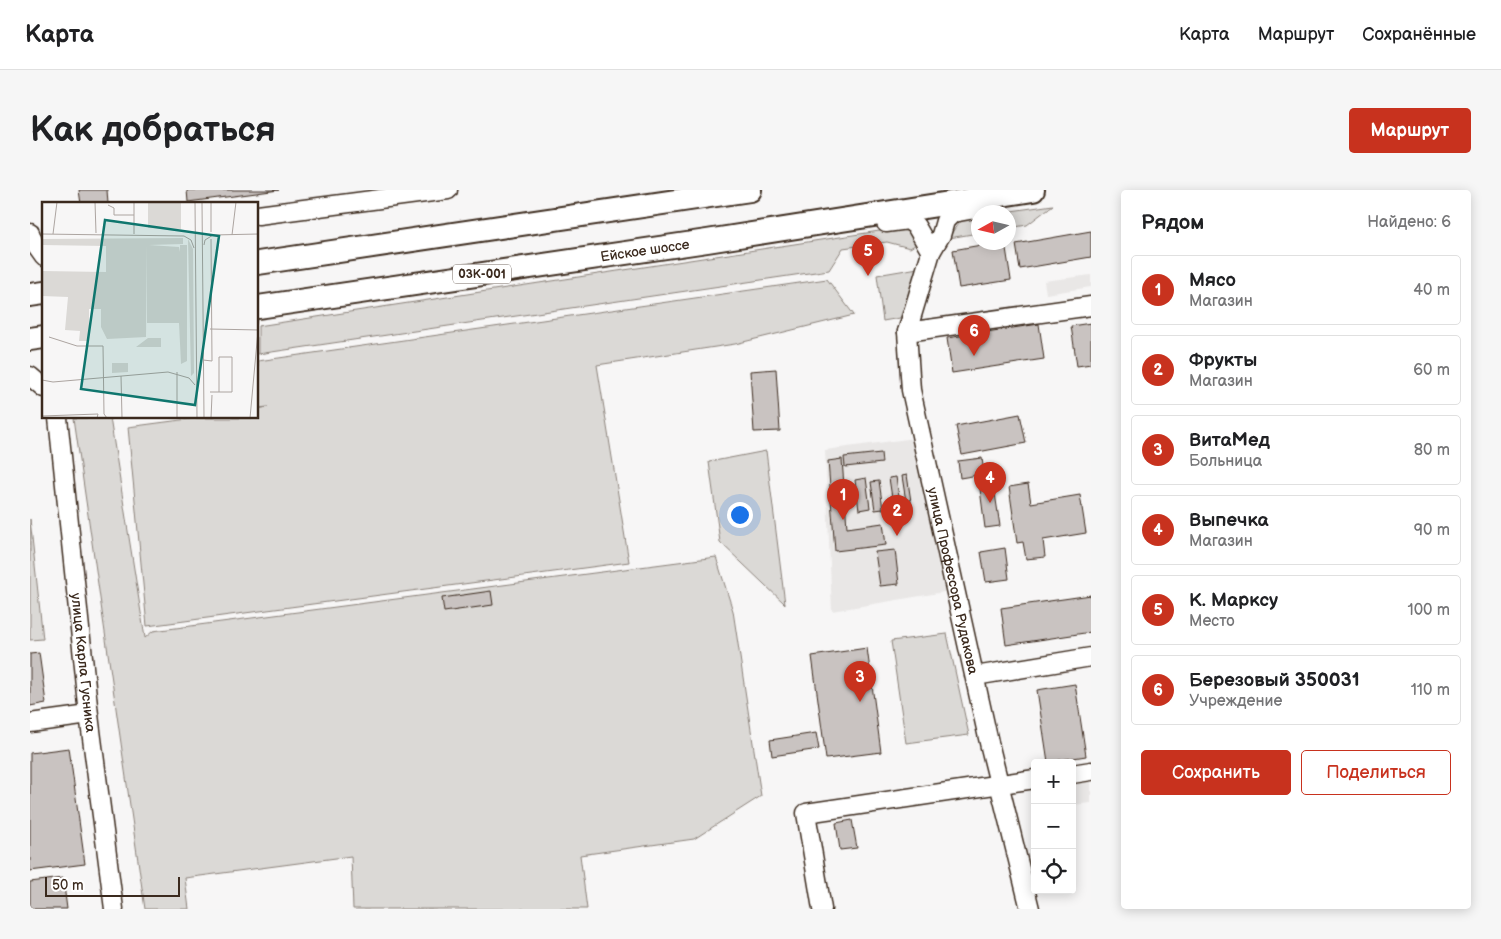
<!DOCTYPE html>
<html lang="ru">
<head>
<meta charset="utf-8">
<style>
  :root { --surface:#fff; --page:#f6f6f6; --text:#202124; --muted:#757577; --line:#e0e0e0; --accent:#c8321e }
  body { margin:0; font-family:"Balsamiq Sans",sans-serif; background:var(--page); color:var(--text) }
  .controls { position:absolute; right:15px; bottom:15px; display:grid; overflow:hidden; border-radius:5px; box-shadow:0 2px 12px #0003 }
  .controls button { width:45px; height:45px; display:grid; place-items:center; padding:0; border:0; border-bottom:1px solid var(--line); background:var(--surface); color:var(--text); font:25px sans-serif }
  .compass { position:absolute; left:941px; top:15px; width:45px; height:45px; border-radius:50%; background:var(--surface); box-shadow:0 2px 12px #0003; rotate:262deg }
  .scale { position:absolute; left:15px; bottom:12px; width:135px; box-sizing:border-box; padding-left:5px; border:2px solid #3b2a1e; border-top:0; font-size:14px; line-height:18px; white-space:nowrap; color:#3b2a1e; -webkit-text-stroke:4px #fff; paint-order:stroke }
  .you { position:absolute; left:709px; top:324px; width:18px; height:18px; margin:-12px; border:4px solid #fff; border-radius:50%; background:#1a73e8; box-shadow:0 0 0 8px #1a73e833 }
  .badge { display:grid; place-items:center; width:32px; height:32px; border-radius:50%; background:var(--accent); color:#fff; font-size:16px; font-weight:700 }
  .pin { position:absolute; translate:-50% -41px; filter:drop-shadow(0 1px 2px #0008) }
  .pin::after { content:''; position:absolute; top:26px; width:18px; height:15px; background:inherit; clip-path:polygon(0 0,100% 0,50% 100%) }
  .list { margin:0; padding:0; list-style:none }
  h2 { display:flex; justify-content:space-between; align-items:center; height:65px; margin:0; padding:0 20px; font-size:21px }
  h2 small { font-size:16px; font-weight:400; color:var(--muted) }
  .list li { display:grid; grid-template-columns:32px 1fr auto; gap:15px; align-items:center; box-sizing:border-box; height:70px; margin:0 10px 10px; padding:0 10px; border:1px solid var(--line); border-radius:5px }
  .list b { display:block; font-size:19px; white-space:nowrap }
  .list p { margin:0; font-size:16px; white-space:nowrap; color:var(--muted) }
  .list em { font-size:16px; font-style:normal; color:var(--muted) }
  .actions { display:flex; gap:10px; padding:15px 20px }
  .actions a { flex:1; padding:11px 0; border:1px solid var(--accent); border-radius:5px; text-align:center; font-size:18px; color:var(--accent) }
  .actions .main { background:var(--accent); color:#fff }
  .icon { flex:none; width:28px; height:28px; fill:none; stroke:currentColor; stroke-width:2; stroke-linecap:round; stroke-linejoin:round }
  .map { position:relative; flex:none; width:1061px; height:719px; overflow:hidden; border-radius:5px }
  header { display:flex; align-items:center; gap:30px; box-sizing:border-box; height:70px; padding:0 25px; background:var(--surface); border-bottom:1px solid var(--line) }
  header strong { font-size:24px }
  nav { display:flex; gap:28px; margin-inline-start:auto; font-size:18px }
  .intro { display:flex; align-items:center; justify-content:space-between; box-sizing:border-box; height:120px; padding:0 30px }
  h1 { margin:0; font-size:35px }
  .button { padding:12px 22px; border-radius:5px; background:var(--accent); color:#fff; font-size:18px; font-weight:700 }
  main { display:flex; gap:30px; padding:0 30px }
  aside { flex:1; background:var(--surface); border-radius:5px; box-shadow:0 2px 12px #0003 }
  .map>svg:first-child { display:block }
</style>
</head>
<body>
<header>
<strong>Карта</strong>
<nav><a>Карта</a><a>Маршрут</a><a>Сохранённые</a></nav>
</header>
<div class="intro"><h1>Как добраться</h1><a class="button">Маршрут</a></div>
<main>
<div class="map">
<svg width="1061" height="719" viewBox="0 0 1061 719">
  <rect width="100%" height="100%" fill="#f7f6f6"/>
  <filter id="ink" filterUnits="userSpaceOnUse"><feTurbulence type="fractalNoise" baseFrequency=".02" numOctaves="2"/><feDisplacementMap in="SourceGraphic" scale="10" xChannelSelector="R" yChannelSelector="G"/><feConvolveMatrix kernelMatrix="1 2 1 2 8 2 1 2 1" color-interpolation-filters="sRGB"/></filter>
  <g filter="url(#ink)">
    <path fill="#e9e7e6" d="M 1061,85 L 1061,97 L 1016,104 L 1014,91 Z
      M 885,248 L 920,401 L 802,421 L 795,260 Z
      M 1061,588 L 1061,613 L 1042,615 L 1042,591 Z"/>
    <path fill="#dbd9d6" stroke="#8b827a" d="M 1023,15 L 997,35 L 979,38 L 978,22 L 974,22 Z
      M 948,27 L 948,43 L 919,48 C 928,32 931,29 948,27 Z
      M 869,38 L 883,44 L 888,53 L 880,58 L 857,52 L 813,58 L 799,80 L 228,164 L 228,136 Z
      M 888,78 L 870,128 L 853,131 L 847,85 Z
      M 797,89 L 824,125 L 705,154 L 567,175 L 599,372 L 117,436 L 98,237 L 166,228 L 228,228 L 228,219 L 238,217 L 228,218 L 228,171 Z
      M 44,228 L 80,228 L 115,448 L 123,441 L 686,367 L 703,421 L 731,606 L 664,649 L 550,665 L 557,719 L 323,719 L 321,666 L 155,688 L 159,719 L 115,719 Z
      M 736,261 L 755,414 L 690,352 L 679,272 Z
      M 0,329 L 13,449 L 0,450 Z
      M 917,444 L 939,545 L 876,553 L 861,451 Z"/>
    <path fill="#c9c3c1" stroke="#3b2a1e" d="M 49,0 L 77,0 L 78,14 L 51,14 Z
      M 157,0 L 249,0 L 158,12 Z
      M 1061,41 L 1061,67 L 990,79 L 986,54 Z
      M 968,52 L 975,52 L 981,90 L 929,98 L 923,60 Z
      M 1061,133 L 1061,174 L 1047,176 L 1041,136 Z
      M 1009,134 L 1014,169 L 922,183 L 917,148 Z
      M 746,179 L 750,241 L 724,242 L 720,181 Z
      M 990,224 L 996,253 L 932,265 L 926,236 Z
      M 851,263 L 852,273 L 815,277 L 814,267 Z
      M 952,268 L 954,284 L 930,288 L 928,271 Z
      M 812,269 L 817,338 L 853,333 L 856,355 L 805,361 L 798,271 Z
      M 877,285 L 882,318 L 877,318 L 872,286 Z
      M 866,287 L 871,320 L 864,321 L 859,288 Z
      M 836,288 L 840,318 L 829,320 L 825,290 Z
      M 849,291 L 853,319 L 845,320 L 841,292 Z
      M 998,294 L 1001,313 L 1050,305 L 1056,343 L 1013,350 L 1015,367 L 996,369 L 993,352 L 987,353 L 979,297 Z
      M 964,297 L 970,336 L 955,338 L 950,299 Z
      M 975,358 L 979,389 L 956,392 L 951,362 Z
      M 865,360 L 869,394 L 850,396 L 845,362 Z
      M 461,401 L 463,415 L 414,422 L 412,408 Z
      M 1061,405 L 1061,442 L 976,455 L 971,418 Z
      M 837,458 L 851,562 L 796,569 L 782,466 Z
      M 9,463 L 16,513 L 0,516 L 0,464 Z
      M 1045,494 L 1056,566 L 1018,572 L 1007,500 Z
      M 786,543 L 789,559 L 742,566 L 740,550 Z
      M 39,558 L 55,674 L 0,681 L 0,563 Z
      M 822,630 L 827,658 L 810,660 L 806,633 Z
      M 33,688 L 37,719 L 0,719 L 0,692 Z"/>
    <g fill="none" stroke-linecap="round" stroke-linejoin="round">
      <g stroke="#3b2a1e" stroke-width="21">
        <g id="minor">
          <path id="s1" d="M 945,19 L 923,23 L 915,31 L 911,45 L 901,62 L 877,142 L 881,200 L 960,557 L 1000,719"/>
          <path d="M 228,25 L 418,0"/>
          <path d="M 856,33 L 878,30 L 886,36 L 901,62"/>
          <path d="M 0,43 L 4,53 L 14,67"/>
          <path d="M 877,142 L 1061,116"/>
          <path d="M 0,186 L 14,198"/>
          <path id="s2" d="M 28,228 L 59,525 L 84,719"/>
          <path d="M 945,486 L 1061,467"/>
          <path d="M 0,533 L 59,525"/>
          <path d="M 1042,584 L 1061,581"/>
          <path d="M 792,719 L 776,623 L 1005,589"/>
        </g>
      </g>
      <g stroke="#3b2a1e" stroke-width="26">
        <g id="major">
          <path d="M 228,73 L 720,0"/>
          <path d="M 0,105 L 14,103"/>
          <path id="s3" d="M 228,117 L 677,51 L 1003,0"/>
          <path d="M 0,149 L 14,147"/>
        </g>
      </g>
      <use href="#minor" stroke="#fff" stroke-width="18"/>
      <use href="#major" stroke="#fff" stroke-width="22"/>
    </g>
  </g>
  <g text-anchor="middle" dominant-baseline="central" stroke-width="4" stroke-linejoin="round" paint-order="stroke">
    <rect fill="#fff" stroke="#766a62" stroke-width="1" x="423" y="74.5" width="58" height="19" rx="4"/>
    <g font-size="12" font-weight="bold" fill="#3b2a1e">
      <text x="452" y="84">03К-001</text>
    </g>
    <g font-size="14" fill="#3b2a1e" stroke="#fff">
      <text stroke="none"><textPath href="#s3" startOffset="391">Ейское шоссе</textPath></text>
      <text stroke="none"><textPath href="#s1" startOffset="405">улица Профессора Рудакова</textPath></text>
      <text stroke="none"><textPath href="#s2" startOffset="246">улица Карла Гусника</textPath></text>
    </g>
  </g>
  <g transform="translate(12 12)">
    <rect width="216" height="216" fill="#f7f6f6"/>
    <path d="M 106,0 L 139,0 L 139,27 L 106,26 ZM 141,36 L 141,42 L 107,43 L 137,45 L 138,50 L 138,43 L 145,43 L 145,159 L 139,162 L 137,121 L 105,121 L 105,43 L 104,135 L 65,137 L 59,125 L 59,107 L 47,107 L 47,139 L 37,139 L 38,129 L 23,128 L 26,95 L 0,94 L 0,69 L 64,70 L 64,44 L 0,43 L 0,37 ZM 146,37 L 151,47 L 152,171 L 149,174 ZM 106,136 L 119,136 L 119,145 L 94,145 ZM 70,161 L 86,161 L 86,170 L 70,171 Z" fill="#dbd9d6"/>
    <path fill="none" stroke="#aca4a0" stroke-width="1" d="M 53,0 L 54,31M 92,0 L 92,32M 153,0 L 155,216M 160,0 L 162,216M 169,0 L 169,30M 66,3 L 72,6 L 72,13 L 92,13M 0,32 L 142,34 L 149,38 L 152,46M 11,32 L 15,0M 190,33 L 194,0M 162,43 L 163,38 L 171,33 L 217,32M 168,127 L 217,128M 7,135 L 35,144 L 61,144 L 62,212 L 65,216M 161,158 L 170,159 L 169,37M 135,170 L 135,216M 79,174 L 80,216M 0,178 L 11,180 L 126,170 L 147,176 L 153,183M 168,190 L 190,190 L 190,155 L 177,155 L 177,190M 0,214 L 56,212 L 55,216M 169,216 L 170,193M 208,216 L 217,118"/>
    <path fill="#0f766e" fill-opacity="0.15" stroke="#0f766e" stroke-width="2.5" d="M 63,18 L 177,34 L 153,203 L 39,187 Z"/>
    <rect width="216" height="216" fill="none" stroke="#3b2a1e" stroke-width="2.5"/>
  </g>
</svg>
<div class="controls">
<button>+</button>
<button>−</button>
<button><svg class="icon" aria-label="locate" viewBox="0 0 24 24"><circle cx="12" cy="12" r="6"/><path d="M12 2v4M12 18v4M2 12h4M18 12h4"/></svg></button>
</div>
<svg class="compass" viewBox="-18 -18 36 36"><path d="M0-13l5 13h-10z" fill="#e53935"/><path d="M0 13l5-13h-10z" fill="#757577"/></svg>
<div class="scale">50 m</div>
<div class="you"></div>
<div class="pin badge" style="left:813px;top:330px">1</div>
<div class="pin badge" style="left:867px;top:346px">2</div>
<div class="pin badge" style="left:830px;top:512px">3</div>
<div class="pin badge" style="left:960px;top:313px">4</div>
<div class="pin badge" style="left:838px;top:86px">5</div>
<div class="pin badge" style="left:944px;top:166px">6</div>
</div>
<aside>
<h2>Рядом<small>Найдено: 6</small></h2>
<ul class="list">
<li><span class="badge">1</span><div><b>Мясо</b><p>Магазин</p></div><em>40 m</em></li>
<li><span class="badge">2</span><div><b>Фрукты</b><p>Магазин</p></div><em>60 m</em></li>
<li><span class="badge">3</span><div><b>ВитаMед</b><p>Больница</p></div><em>80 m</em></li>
<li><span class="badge">4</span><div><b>Выпечка</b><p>Магазин</p></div><em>90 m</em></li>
<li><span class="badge">5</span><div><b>К. Марксу</b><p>Место</p></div><em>100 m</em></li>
<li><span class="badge">6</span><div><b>Березовый 350031</b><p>Учреждение</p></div><em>110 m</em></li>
</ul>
<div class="actions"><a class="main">Сохранить</a><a>Поделиться</a></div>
</aside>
</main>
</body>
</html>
